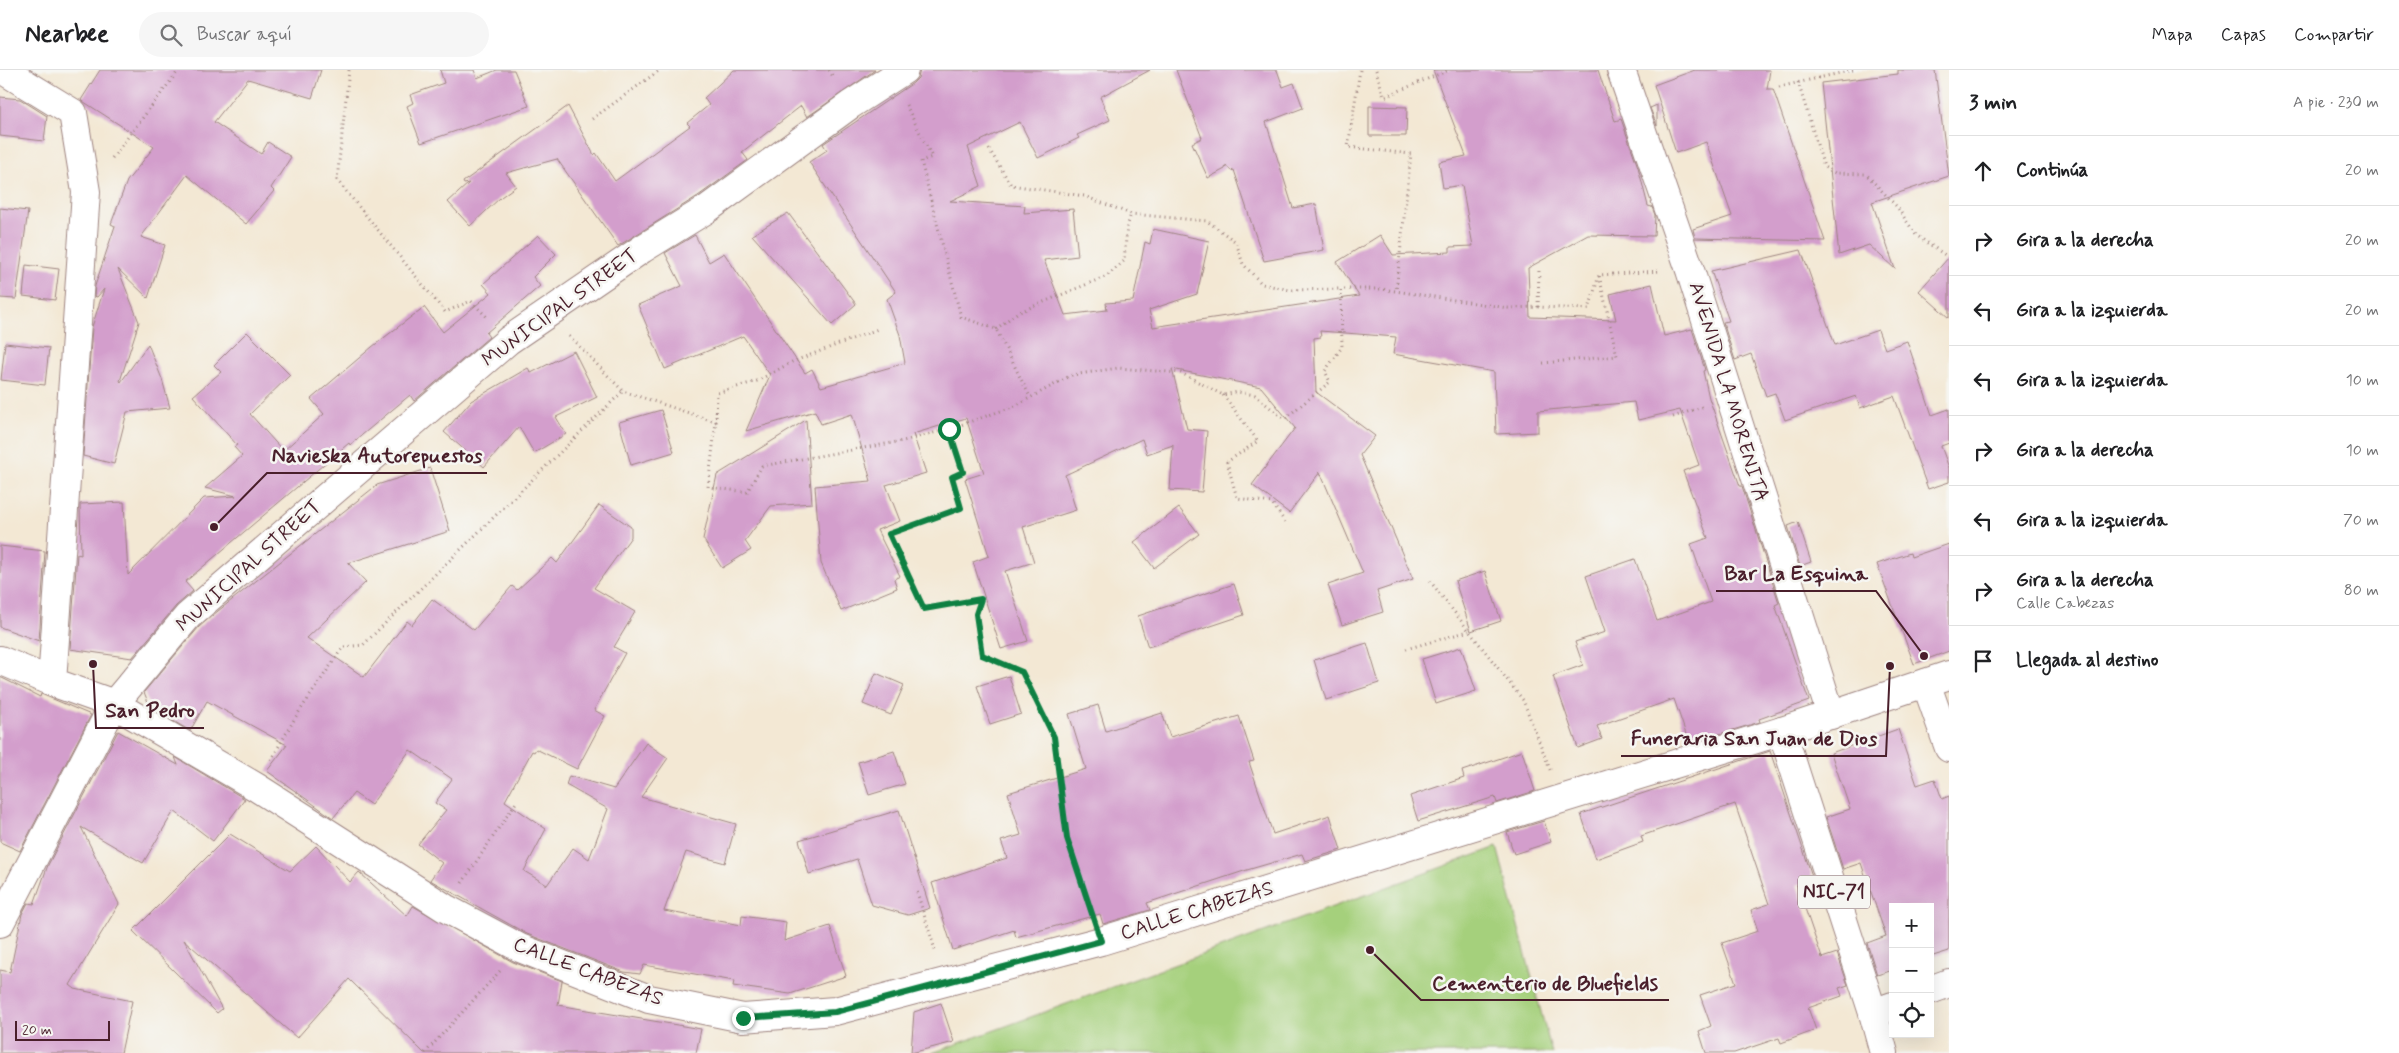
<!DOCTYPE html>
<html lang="es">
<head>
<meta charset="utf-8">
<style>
  :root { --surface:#fff; --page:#f6f6f6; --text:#202124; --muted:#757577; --line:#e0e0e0 }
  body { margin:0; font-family:Mynerve,sans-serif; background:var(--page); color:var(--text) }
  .controls { position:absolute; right:15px; bottom:15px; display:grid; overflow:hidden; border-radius:0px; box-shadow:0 5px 20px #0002 }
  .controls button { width:45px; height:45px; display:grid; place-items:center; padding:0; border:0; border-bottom:1px solid var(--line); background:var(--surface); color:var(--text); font:25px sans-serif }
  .scale { position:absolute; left:15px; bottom:12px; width:95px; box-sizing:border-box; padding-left:5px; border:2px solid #4a1f2b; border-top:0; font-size:14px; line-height:18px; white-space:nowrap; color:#4a1f2b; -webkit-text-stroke:4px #f6f6f2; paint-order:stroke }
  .stop { position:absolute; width:15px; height:15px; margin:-11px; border:4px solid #0b8043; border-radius:50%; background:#fff }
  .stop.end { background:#0b8043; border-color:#fff; box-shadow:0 1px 5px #0008 }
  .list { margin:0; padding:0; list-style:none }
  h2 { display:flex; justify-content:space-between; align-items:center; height:65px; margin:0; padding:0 20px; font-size:21px }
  h2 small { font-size:16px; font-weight:400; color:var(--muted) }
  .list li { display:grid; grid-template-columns:32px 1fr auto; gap:15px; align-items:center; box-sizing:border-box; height:70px; padding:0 20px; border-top:1px solid var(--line) }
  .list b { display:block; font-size:19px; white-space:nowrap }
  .list p { margin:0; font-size:16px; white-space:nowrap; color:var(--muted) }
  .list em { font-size:16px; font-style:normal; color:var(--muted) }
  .icon { flex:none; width:28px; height:28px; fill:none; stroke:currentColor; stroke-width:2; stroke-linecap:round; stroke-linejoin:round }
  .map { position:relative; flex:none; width:1949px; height:983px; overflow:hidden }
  header { display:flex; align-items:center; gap:30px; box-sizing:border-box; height:70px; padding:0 25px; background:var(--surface); border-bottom:1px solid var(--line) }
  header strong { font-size:24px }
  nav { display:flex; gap:28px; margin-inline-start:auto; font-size:18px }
  .search { width:350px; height:45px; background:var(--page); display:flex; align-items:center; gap:12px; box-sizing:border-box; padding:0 18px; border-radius:28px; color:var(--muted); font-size:19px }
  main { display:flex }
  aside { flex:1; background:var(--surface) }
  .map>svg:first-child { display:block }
</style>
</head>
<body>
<header>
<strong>Nearbee</strong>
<div class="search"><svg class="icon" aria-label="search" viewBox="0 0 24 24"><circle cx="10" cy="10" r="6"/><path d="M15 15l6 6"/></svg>Buscar aquí</div>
<nav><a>Mapa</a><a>Capas</a><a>Compartir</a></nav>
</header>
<main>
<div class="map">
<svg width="1949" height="983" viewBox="0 0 1949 983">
  <rect width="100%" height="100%" fill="#f6f6f2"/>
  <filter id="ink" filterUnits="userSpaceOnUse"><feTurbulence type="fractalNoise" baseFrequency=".02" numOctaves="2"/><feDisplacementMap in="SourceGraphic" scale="10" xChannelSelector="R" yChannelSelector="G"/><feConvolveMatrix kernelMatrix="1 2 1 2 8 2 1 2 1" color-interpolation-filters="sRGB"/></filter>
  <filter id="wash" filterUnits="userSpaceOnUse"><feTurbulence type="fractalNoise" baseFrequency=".0096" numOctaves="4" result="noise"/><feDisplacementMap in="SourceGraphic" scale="20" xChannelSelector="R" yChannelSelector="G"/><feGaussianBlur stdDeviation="1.12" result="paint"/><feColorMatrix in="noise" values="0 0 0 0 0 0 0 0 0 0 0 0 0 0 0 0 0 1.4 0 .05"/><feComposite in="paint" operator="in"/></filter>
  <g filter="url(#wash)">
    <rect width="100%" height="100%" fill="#f3e8d4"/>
    <path fill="#a5d07c" stroke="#787854" d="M 1497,777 L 1552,983 L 932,983 Z"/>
    <g id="blocks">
      <path fill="#d39ecc" d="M 100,0 L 321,0 L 312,28 L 248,9 L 214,52 L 261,84 L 268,72 L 291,87 L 271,118 L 274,121 L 246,154 L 187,105 L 141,167 L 165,175 L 148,228 L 118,199 L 139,252 L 120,311 L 121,312 L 148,274 L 162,309 L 170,338 L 127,342 L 114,394 L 83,386 L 92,257 L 104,219 L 97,227 L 94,226 L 95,216 L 115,156 L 111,154 L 127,111 L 154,77 L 81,30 Z
        M 440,0 L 474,0 L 477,8 L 497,0 L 514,0 L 529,36 L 421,73 L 407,36 L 413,33 L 410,25 L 444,13 Z
        M 734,0 L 875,0 L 807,47 L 801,36 L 742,82 L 748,90 L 698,126 L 618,176 L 557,89 L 506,103 L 516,116 L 501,127 L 470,156 L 448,132 L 469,113 L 464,114 L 463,112 L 568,36 L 594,85 L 596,83 L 615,111 L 690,56 L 687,53 L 709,35 L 704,28 Z
        M 920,0 L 1150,0 L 1100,27 L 1110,50 L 1077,65 L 1079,68 L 1038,88 L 1020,52 L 968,77 L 981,116 L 950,131 L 1025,136 L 1024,143 L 1073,139 L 1078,186 L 1044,190 L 1065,245 L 1107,240 L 1106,233 L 1133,231 L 1145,172 L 1150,174 L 1153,159 L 1209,171 L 1197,224 L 1149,240 L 1153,257 L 1359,226 L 1337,192 L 1380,165 L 1393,185 L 1450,182 L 1450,177 L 1473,176 L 1462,115 L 1443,118 L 1439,92 L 1466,86 L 1433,0 L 1598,0 L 1615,51 L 1621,49 L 1638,97 L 1648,136 L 1652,137 L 1655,145 L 1654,166 L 1588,165 L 1528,198 L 1530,247 L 1616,250 L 1610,224 L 1652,214 L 1664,266 L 1692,259 L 1705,300 L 1703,301 L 1709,328 L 1740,416 L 1742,416 L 1779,533 L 1775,535 L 1809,631 L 1759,649 L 1760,652 L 1689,673 L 1674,629 L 1597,656 L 1602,669 L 1578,678 L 1553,606 L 1583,595 L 1575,572 L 1605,562 L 1586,506 L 1635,489 L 1657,551 L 1711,532 L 1691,474 L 1708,468 L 1683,401 L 1699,395 L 1680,340 L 1638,350 L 1634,332 L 1538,341 L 1538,362 L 1496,364 L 1494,302 L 1393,284 L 1396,267 L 1320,261 L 1321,267 L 1314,268 L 1316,322 L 1375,366 L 1360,385 L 1413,509 L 1377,521 L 1383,542 L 1342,555 L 1328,515 L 1363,503 L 1320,402 L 1289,443 L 1252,415 L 1295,358 L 1261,317 L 1172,299 L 1187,359 L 1207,361 L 1202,422 L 1170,420 L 1173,375 L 1147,384 L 1142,369 L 1065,405 L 1076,440 L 1023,457 L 1034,492 L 1005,501 L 1028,571 L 1001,579 L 973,492 L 989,486 L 965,409 L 984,403 L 966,348 L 913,364 L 926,403 L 886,415 L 900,451 L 877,460 L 900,506 L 894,509 L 897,518 L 841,541 L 821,493 L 815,416 L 871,411 L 852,344 L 821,354 L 815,341 L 746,361 L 770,305 L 743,266 L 665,299 L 638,235 L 682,216 L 665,183 L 695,165 L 709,192 L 724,183 L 805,303 L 812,299 L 821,317 L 905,293 L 900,265 L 887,229 L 896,222 L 809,92 L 827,80 L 823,74 L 913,13 L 918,8 Z
        M 1176,0 L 1277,0 L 1283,17 L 1294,13 L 1303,38 L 1266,52 L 1293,138 L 1316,134 L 1324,180 L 1264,191 L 1234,100 L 1231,101 L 1226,95 L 1225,99 L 1208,108 L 1192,73 L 1202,68 Z
        M 1695,0 L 1770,0 L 1767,19 L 1773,19 L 1825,171 L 1695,168 L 1693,159 L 1732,146 L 1706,72 L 1676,83 L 1654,15 Z
        M 1898,0 L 1935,0 L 1949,106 L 1872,132 L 1895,199 L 1869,175 L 1839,185 L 1821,13 L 1898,4 Z
        M 0,27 L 20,29 L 47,46 L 44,71 L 0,66 Z
        M 1657,35 L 1657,56 L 1650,38 Z
        M 1369,36 L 1407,37 L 1406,66 L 1369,66 Z
        M 0,138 L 28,141 L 16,229 L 0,228 Z
        M 788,143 L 856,234 L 832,255 L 752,165 Z
        M 538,165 L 556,184 L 533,207 L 540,216 L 486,263 L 489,267 L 414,331 L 410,325 L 350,375 L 349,373 L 185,512 L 193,521 L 176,536 L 132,588 L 70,579 L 77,484 L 81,485 L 80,434 L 124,432 L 128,505 L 204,428 L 236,426 L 205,418 L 242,386 L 234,377 L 237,375 L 193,326 L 221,302 L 214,295 L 247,262 L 290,305 L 250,344 L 283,381 L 324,344 L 311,329 L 372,277 L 424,237 L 443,262 L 491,223 L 483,214 Z
        M 1801,180 L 1835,275 L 1878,260 L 1885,279 L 1907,271 L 1932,345 L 1949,339 L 1949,373 L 1941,376 L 1949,398 L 1949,412 L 1928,419 L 1894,326 L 1860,338 L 1856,326 L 1785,350 L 1775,323 L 1766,326 L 1751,284 L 1735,290 L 1723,252 L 1729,251 L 1711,201 Z
        M 1949,187 L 1949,248 L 1919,221 Z
        M 26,195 L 59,199 L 55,230 L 23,226 Z
        M 5,273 L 49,278 L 45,315 L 1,310 Z
        M 574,281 L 597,327 L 556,347 L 566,364 L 534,383 L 519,357 L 484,397 L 444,362 L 471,331 L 528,298 L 531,303 Z
        M 661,340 L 674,382 L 631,395 L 619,352 Z
        M 806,350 L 812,433 L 771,436 L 745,471 L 751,480 L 722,498 L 703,469 L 717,405 Z
        M 430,398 L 450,461 L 348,493 L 366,512 L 307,568 L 364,607 L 407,551 L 412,555 L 432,529 L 474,560 L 512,516 L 517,520 L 552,488 L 557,493 L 599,435 L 631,457 L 631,467 L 594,518 L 635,542 L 614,577 L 625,583 L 594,640 L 605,646 L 577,699 L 536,679 L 534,682 L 532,681 L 505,731 L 546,759 L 524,801 L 547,815 L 573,778 L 589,789 L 608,739 L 566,715 L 569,706 L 614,719 L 646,673 L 668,688 L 641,727 L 736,754 L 725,793 L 686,782 L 664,841 L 741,855 L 742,846 L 786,852 L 784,871 L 830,856 L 846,906 L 790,924 L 733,916 L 734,911 L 644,895 L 640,904 L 624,902 L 527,864 L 430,810 L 442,793 L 418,774 L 446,740 L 435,733 L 452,709 L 410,680 L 371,735 L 354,723 L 333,748 L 267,701 L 287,675 L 207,631 L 190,661 L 150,637 L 144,622 L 199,557 L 213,545 L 377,415 Z
        M 1179,438 L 1199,464 L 1154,498 L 1134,472 Z
        M 1798,452 L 1811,492 L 1800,496 L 1788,456 Z
        M 1949,474 L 1949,581 L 1914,594 L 1877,494 L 1910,483 L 1911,487 Z
        M 0,476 L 45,481 L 39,571 L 0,557 Z
        M 1485,501 L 1501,551 L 1471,561 L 1455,511 Z
        M 1234,514 L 1244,545 L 1148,577 L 1138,546 Z
        M 1367,573 L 1379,613 L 1326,630 L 1314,590 Z
        M 1461,577 L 1476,621 L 1436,634 L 1422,589 Z
        M 876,603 L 904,615 L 891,645 L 863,634 Z
        M 1009,606 L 1021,644 L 990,654 L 977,616 Z
        M 0,607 L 40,627 L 41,624 L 91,645 L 20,781 L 0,772 Z
        M 1098,635 L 1106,661 L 1162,643 L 1170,667 L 1239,646 L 1254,691 L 1249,692 L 1273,764 L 1330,745 L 1341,780 L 1305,791 L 1302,784 L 1247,800 L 1147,833 L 1150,840 L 1103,854 L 1100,844 L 1016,867 L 1014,860 L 953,880 L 932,813 L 1007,788 L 1001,771 L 1021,765 L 1008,723 L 1086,699 L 1069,644 Z
        M 1898,659 L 1917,715 L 1935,709 L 1942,729 L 1949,726 L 1949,881 L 1930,887 L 1930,837 L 1893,837 L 1893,900 L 1877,905 L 1867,873 L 1886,866 L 1861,793 L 1843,799 L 1826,747 L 1850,739 L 1831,683 Z
        M 118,661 L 178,695 L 175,687 L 245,729 L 213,771 L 174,741 L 143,793 L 81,757 L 119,834 L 70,915 L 75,919 L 132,931 L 121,983 L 0,983 L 0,900 L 10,902 L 22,844 L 28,833 L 34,834 L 48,795 Z
        M 894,681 L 905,714 L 869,725 L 858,692 Z
        M 1522,681 L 1535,721 L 1497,733 L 1495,727 L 1418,751 L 1410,726 L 1464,708 L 1462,701 Z
        M 1770,681 L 1813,809 L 1797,815 L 1822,888 L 1837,883 L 1848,915 L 1839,918 L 1842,926 L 1808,938 L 1816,960 L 1781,973 L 1779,968 L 1734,983 L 1706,983 L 1699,961 L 1711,956 L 1700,925 L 1736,913 L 1722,873 L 1758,861 L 1751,840 L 1769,834 L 1735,734 L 1641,766 L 1643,772 L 1596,789 L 1581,744 Z
        M 899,740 L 930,838 L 908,845 L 872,835 L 857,789 L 809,804 L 799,770 Z
        M 1544,751 L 1551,772 L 1514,784 L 1507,762 Z
        M 230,764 L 290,801 L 316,776 L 350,812 L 359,802 L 407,846 L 413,836 L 513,892 L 562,911 L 558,935 L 701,959 L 696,983 L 424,983 L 349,909 L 297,968 L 184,870 L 222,939 L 217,943 L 133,861 Z
        M 941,933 L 954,972 L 911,983 L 914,942 Z"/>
    </g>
  </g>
  <g filter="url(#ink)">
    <use href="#blocks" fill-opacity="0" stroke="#9e8480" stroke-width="1"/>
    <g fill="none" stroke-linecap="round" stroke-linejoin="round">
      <g stroke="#9e8480" stroke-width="30">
        <path id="minor" d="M 3,0 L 73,43 L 86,122 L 52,612
          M 1621,0 L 1690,200 L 1831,645
          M 0,590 L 52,612 L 114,634 L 256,717 L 445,838 L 520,878 L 649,929 L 743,948 L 835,941 L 1101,871 L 1782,661
          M 1926,613 L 1949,678
          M 0,853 L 114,634 L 188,546 L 509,270 L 642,179 L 707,139 L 850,35 L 904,0
          M 1930,920 L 1949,913
          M 1873,943 L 1893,936"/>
      </g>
      <g stroke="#9e8480" stroke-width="30">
        <path id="tertiary" d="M 1782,661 L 1949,605"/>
      </g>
      <g stroke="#9e8480" stroke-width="30">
        <path id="trunk" d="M 1782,661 L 1873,943 L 1884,983"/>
      </g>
      <path stroke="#9e8480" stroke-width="3" stroke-dasharray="1 4" stroke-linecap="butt" d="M 349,0 L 337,110 L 445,242 L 471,231 L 488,248
        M 829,0 L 834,8
        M 1360,0 L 1348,77 L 1411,84 L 1396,221
        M 1376,0 L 1384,27 L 1449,0
        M 1798,12 L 1824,97 L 1835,103 L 1866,104 L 1897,137 L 1916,165 L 1945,185
        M 1779,17 L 1853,0
        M 906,35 L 932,87 L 921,91 L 961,247 L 996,259 L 1030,327
        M 592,49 L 660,0
        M 989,79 L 1011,115 L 1084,126 L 1131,144 L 1207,151 L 1236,172 L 1243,194 L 1262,214 L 1290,220 L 1341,219
        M 112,88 L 179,0
        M 1538,237 L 1539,200
        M 996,259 L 1017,243 L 1107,206 L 1124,191 L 1127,157 L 1131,144
        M 569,266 L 623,321
        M 1543,293 L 1617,286 L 1599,205
        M 1223,325 L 1258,371 L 1227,392 L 1237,428 L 1272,433 L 1285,452
        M 1673,347 L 1702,337
        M 716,352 L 717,323 L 757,311 L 792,292 L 878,259
        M 949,359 L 963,402 L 952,407 L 961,438 L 889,464 L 924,539 L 981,529 L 976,544 L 982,585 L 1022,602 L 1054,667 L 1067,768 L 1091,842
        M 1430,511 L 1523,630 L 1551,702
        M 1406,579 L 1469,561
        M 271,690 L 295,648 L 343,577 L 363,575 L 623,321 L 716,352 L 708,417 L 747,422 L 762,396 L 903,371 L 949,359 L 1015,336 L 1072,305 L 1118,298 L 1181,303 L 1223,325 L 1238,322 L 1255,325 L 1284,349 L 1330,312 L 1325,301 L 1342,277 L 1341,219 L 1382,219 L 1508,238 L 1538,237 L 1589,239 L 1599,205 L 1659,201
        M 462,813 L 517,731
        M 917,822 L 936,883
        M 425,983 L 500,901"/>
      <use href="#minor" stroke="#fff" stroke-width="28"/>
      <use href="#tertiary" stroke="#fff" stroke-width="28"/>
      <use href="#trunk" stroke="#fff" stroke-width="28"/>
    </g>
  </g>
  <g fill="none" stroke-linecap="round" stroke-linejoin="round" filter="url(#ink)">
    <path stroke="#0b8043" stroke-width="6" d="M 743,948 L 835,942 L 1101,871 L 1067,768 L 1054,667 L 1022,602 L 982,585 L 976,544 L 981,529 L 924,539 L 889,464 L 961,438 L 952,407 L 963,402 L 949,359"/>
  </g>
  <g text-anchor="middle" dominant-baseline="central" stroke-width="5" stroke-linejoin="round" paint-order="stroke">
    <rect fill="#f6f6f2" stroke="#7e6067" stroke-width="1" x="1798" y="805.5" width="72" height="33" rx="4"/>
    <g font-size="19" font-weight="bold" fill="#4a1f2b">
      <text x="1834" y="822">NIC-71</text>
    </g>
    <g font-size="20" fill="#4a1f2b" stroke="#f6f6f2">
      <text transform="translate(560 238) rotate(-36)">MUNICIPAL STREET</text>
      <text transform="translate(1728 322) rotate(73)">AVENIDA LA MORENITA</text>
      <text transform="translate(249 496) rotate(-42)">MUNICIPAL STREET</text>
      <text transform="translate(1197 841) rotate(-17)">CALLE CABEZAS</text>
      <text transform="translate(588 902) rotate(21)">CALLE CABEZAS</text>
    </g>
  </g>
  <path fill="none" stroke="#4a1f2b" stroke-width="2" d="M214 457L267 403H487M1924 586L1876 521H1716M93 594L96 658H204M1890 596L1886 686H1621M1370 880L1421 930H1669"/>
  <g fill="#4a1f2b" stroke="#f6f6f2" stroke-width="2">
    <circle cx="214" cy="457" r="5"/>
    <circle cx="1924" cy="586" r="5"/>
    <circle cx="93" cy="594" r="5"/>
    <circle cx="1890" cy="596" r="5"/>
    <circle cx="1370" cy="880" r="5"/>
  </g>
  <g font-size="21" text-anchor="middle" font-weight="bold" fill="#4a1f2b" stroke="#f6f6f2" stroke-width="5" stroke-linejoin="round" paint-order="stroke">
    <text x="377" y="392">Navieska Autorepuestos</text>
    <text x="1796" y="510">Bar La Esquina</text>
    <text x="150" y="647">San Pedro</text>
    <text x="1754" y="675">Funeraria San Juan de Dios</text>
    <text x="1545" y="920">Cementerio de Bluefields</text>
  </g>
</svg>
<div class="controls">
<button>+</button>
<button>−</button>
<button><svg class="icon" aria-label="locate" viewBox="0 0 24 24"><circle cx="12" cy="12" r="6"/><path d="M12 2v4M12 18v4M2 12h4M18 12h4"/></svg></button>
</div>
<div class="scale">20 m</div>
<div class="stop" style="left:949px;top:359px"></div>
<div class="stop end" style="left:743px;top:948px"></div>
</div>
<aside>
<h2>3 min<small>A pie · 230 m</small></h2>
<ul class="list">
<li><svg class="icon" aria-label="ahead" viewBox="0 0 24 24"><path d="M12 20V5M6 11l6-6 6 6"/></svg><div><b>Continúa</b></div><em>20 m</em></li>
<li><svg class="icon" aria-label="right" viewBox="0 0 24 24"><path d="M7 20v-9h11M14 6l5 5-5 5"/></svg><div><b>Gira a la derecha</b></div><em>20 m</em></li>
<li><svg class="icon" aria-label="left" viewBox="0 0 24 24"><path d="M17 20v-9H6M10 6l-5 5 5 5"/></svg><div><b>Gira a la izquierda</b></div><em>20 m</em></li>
<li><svg class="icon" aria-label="left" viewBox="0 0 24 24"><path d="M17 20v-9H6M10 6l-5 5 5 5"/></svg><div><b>Gira a la izquierda</b></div><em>10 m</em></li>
<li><svg class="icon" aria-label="right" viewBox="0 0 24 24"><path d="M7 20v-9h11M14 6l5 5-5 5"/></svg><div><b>Gira a la derecha</b></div><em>10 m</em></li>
<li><svg class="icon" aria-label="left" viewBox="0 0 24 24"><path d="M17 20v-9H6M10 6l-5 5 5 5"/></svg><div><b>Gira a la izquierda</b></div><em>70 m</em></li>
<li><svg class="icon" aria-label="right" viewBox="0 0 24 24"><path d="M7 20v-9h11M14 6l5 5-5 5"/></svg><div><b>Gira a la derecha</b><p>Calle Cabezas</p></div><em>80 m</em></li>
<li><svg class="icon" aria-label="arrive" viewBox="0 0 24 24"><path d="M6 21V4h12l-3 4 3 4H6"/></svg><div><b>Llegada al destino</b></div></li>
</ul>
</aside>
</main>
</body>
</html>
